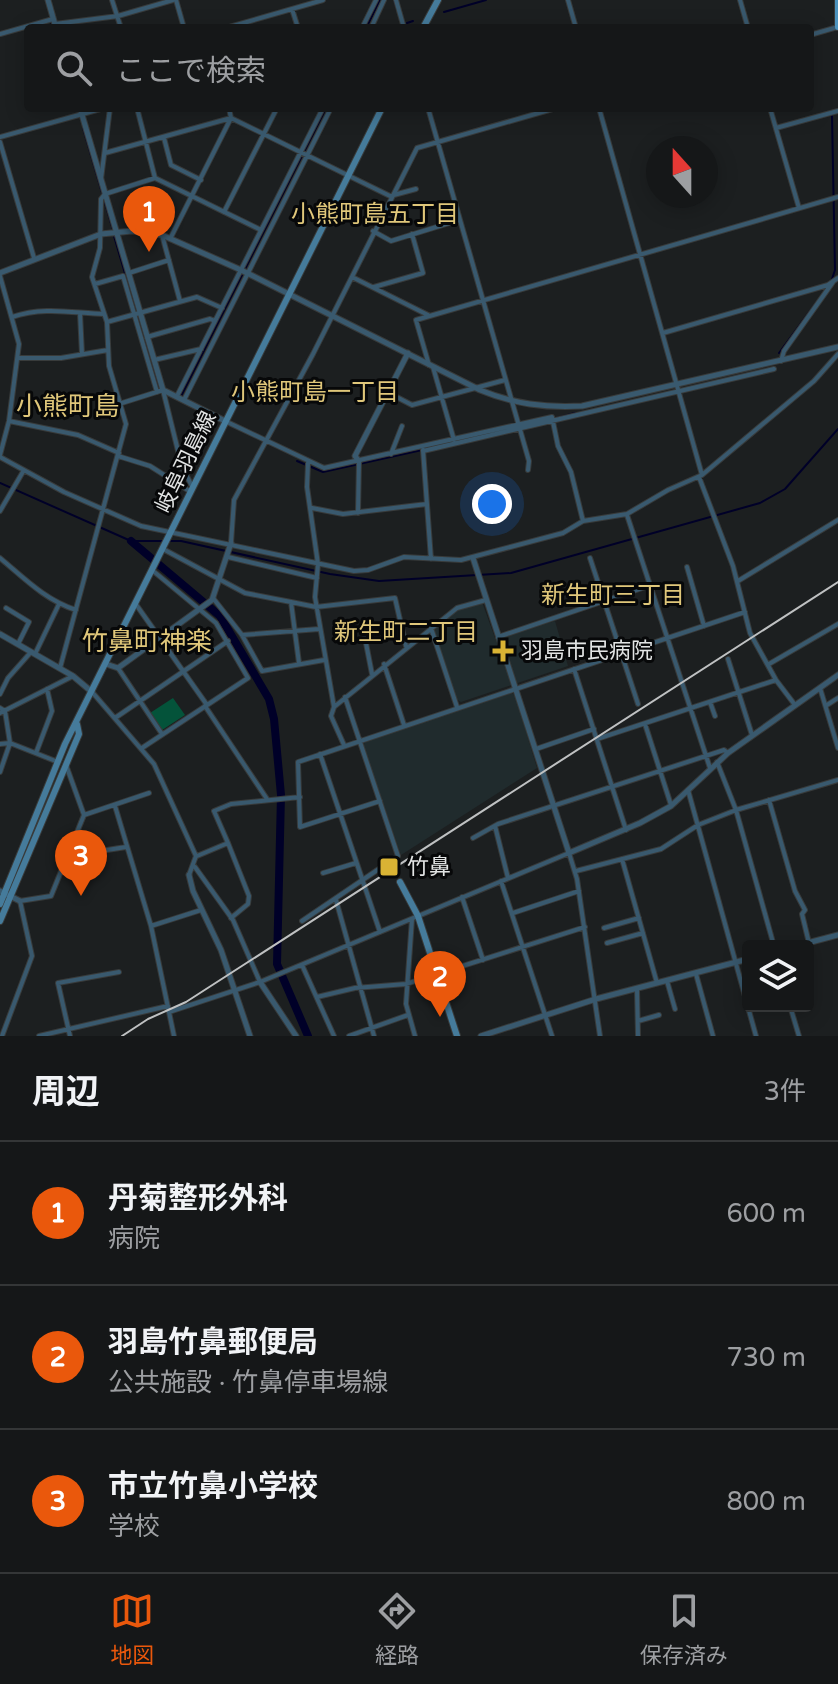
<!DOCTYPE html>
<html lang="ja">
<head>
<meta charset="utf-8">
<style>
  :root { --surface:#151718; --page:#1e2021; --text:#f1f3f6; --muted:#9d9fa2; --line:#343637; --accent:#ea580c }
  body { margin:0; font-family:"Varela Round","Noto Sans JP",sans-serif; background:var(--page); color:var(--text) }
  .controls { position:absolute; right:24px; bottom:24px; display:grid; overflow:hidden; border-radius:8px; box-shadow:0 4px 20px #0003 }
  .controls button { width:72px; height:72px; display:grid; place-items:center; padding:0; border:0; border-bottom:2px solid var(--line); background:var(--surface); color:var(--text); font:40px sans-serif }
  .compass { position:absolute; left:646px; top:136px; width:72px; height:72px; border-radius:50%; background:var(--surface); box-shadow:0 4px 20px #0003; rotate:339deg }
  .you { position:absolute; left:492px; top:504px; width:28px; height:28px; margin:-20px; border:6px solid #fff; border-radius:50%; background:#1a73e8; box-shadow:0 0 0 12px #1a73e833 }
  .badge { display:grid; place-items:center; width:52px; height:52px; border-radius:50%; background:var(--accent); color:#fff; font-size:26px; font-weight:700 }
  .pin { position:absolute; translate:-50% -66px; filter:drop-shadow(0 2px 4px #0008) }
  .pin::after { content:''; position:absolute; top:42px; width:28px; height:24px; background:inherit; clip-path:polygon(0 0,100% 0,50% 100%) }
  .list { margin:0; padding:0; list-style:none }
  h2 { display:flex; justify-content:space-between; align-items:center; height:104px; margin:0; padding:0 32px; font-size:34px }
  h2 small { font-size:26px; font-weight:400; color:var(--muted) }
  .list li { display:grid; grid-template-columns:52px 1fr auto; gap:24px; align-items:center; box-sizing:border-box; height:144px; padding:0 32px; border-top:2px solid var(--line) }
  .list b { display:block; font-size:30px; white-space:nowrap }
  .list p { margin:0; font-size:26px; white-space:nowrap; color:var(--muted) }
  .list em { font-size:26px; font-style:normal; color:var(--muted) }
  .icon { flex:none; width:44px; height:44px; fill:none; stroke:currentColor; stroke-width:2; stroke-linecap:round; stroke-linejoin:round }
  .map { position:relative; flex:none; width:838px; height:1036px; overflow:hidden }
  .search { position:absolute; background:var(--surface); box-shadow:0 4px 20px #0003; left:24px; right:24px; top:24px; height:88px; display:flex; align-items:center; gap:20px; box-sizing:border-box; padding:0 28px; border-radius:8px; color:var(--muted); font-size:30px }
  .sheet { height:536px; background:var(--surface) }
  nav { display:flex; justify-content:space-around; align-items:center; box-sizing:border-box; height:112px; border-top:2px solid var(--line); background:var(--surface); font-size:22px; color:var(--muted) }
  nav a { display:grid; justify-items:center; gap:4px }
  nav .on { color:var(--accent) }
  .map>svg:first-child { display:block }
</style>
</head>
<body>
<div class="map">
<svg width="838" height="1036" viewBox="0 0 838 1036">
  <rect width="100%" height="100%" fill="#1c1f20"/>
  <path fill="#202b2d" d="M 482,602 L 495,638 L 555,621 L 568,666 L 461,702 L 456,699 L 432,628 L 457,609 Z
    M 511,693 L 515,695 L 537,768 L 401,855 L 363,745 L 366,741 Z"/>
  <path fill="#04533a" d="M 173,698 L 185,715 L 162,730 L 150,713 Z"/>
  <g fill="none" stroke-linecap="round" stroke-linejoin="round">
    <path stroke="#000028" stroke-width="2" d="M 394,0 L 397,10
      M 444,12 L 486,0
      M 51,21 L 53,28
      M 407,23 L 413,21
      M 366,28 L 380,0
      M 83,128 L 113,230
      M 114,236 L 158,386
      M 831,282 L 835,270 L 832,116
      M 779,353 L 818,300
      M 181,396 L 326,108
      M 553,419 L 575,413
      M 436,446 L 527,425
      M 297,461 L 323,472 L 422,450
      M 0,483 L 131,541 L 181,541 L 330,574 L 379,581 L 511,573 L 760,503 L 785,489 L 838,429"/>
    <path stroke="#000028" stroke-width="8" d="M 131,541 L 220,616 L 269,699 L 274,719 L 281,795 L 277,964 L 308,1036"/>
    <g stroke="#383b3b" stroke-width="6">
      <path id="minor" d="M 112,0 L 121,28
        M 176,0 L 184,28
        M 396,0 L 404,28
        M 568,0 L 576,28
        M 740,0 L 748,28
        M 292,9 L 298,28
        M 55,24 L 118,16 L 173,0
        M 226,28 L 323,0
        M 362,28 L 376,0
        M 371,28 L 384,0
        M 0,34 L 53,19
        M 810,35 L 838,27
        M 137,108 L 155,178
        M 428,108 L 529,461 L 528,470
        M 599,108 L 702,475
        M 770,108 L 799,208
        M 776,128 L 838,111
        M 0,137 L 104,108
        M 164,138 L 171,165 L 201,180
        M 0,142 L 34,258
        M 105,153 L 231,118 L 390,196 L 416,189
        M 101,179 L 110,108
        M 224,212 L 277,108
        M 373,231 L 391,241 L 459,220
        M 162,235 L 180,301
        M 171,237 L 231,118 L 229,108
        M 129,273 L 169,260
        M 0,276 L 19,344 L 9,421 L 0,455
        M 352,277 L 428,315
        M 95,284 L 123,276 L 157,392
        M 374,287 L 423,273 L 412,234
        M 80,313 L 82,354
        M 12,317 C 44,306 73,313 104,314
        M 107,322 L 197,297 L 222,308
        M 663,333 L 828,285 L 838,278
        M 147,337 L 210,319 L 215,321
        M 18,358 L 61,358 L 108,350
        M 154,360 L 201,349
        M 781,361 L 784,351 L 833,282
        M 429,365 L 416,320 L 838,197
        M 433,367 L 454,440
        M 387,392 L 412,405 L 505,380
        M 177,396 L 323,108
        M 184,400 L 331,108
        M 122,403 L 163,390 L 182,467 L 193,488
        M 9,421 L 78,435 L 119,453
        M 225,421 L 324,468 L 552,417 L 558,446 L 571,472 L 583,521
        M 423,450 L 431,559
        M 423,451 L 774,369
        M 391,454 L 402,426
        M 118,456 L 150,466 L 191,492
        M 0,457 L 64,492 L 141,526 L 354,571 L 368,570 L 404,557 L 461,560 L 563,533 L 583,521 L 627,514 L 668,490 L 702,475 L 814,381 L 838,354
        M 308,463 L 307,487 L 318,564 L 315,597 L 334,707 L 457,608 L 486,600
        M 699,477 L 733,566 L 750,633 L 776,680 L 795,705
        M 312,508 L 343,514 L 427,504
        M 0,511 L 24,470
        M 358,513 L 359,461
        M 627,515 L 710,768
        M 231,543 L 234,500 L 313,354 L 417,148 L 556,108
        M 163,549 L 245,593 L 291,602 L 299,663
        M 228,557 L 317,578
        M 0,558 C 24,578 45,600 76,610
        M 590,558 L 638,704
        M 687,567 L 704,626
        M 738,581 L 838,520
        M 213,598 L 242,635 L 262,671 L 324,660
        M 291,602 L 316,607 L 395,598 L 406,646
        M 135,603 L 207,705
        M 6,608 L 29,622 L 18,644
        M 431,628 L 457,707
        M 364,633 L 372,674
        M 242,635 L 319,629
        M 498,637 L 651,585
        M 35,654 L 59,604
        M 728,659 L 752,735
        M 384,664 L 404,725
        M 769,664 L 838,624
        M 60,668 L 126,424 L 109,366 L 107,322 L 92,277 L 100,248 L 101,199 L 105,194 L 155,178 L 261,230
        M 118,668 L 162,734
        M 574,669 L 626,830
        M 820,688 L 838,748
        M 93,693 L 154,764 L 196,856 L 189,875
        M 0,694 L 8,678 L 31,652
        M 710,702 L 715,716
        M 827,705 L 838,698
        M 205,706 L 267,799
        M 334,707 L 331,716 L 344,745
        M 0,708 L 5,711 L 10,743 L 0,772
        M 0,713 L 73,676
        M 115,718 L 228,641
        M 645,724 L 671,805
        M 597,739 L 776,680
        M 0,744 L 10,743 L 58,762
        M 142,748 L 248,678 L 216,623 L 152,570
        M 536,749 L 594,729
        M 36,753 L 52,711 L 47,689
        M 320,754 L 380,932
        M 717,762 L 736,810 L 774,946
        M 688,790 L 756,1036
        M 769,800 L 795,891 L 805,910 L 802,914 L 809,943
        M 380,801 L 300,827 L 298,762 L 745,612
        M 115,806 L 151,926 L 174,1036
        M 84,815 L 149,793
        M 495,826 L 508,878
        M 473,838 L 498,824 L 724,750 L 728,753
        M 228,843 L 249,896 L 248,904 L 231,918
        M 69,856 L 126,847
        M 197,856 L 228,843 L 214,811 L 231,804 L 300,797
        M 622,859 L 657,983
        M 195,867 L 233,920 L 260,982
        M 576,871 L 661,849 L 698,825 L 736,810 L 838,780
        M 323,873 L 356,863
        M 501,881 L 552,1036
        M 462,897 L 483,960
        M 336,900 L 374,1036
        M 513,913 L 579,891
        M 412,919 L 406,1004 L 415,1036
        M 302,921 L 398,856 L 345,697
        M 151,926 L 201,910
        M 604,928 L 639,918
        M 607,943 L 643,933
        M 302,965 L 334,1036
        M 696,974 L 713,1036
        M 667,981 L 675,1009
        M 637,989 L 638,1036
        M 317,997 L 355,988 L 406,984 L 585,927
        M 790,1006 L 799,1036
        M 169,1012 L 260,982 L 569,853 L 577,879 L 600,1036
        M 638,1021 L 659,1015
        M 2,1036 L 32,956 L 20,901 L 51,896 L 84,815 L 66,765
        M 39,1036 L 168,1006
        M 70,1036 L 58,983 L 119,972
        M 349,1036 L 408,1015"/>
    </g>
    <g stroke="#383b3b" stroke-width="7">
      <path id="tertiary" d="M 48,0 L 56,28
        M 80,108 L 163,390 L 225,421
        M 0,273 L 101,234 L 132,231 L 162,235 L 241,270 L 480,390 C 514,404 545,408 582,406 L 838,347
        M 359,461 L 355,456 L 408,353
        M 473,558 L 569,853 L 640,823 L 671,806 L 728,753 L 838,675
        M 0,634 L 73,676 L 92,692
        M 106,664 L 118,668 L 212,600 L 231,543
        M 189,875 L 193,891 L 221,950 L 250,1036
        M 0,891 L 20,901
        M 796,946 L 838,935
        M 260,982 L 296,1036
        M 481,1036 L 596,999 L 748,959"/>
    </g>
    <g stroke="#383b3b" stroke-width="8">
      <path id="secondary" d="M 423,28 L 438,0
        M 400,882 L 418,916 L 457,1036
        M 0,904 L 65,744 L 382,108
        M 0,921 L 79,734 L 77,724"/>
    </g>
    <g stroke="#383b3b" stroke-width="8">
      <path id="primary" d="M 838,0 L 838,27"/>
    </g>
    <use href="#minor" stroke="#39596e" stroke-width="4"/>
    <use href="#tertiary" stroke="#39596e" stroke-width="5"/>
    <use href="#secondary" stroke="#457b9b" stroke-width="6"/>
    <use href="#primary" stroke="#4d94bf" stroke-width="6"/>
    <path stroke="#bfc1c2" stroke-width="2" d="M 122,1036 L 148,1019 L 186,1002 L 838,582"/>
  </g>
  <g fill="#d9b334" stroke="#070809" stroke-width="3">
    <path d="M499 639h8v8h8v8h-8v8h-8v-8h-8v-8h8z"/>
    <rect x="379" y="857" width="20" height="20" rx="4"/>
  </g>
  <g text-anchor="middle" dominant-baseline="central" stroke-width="6" stroke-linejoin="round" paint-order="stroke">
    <g font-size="22" fill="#e2e4e4" stroke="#070809">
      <text transform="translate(186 462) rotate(-64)">岐阜羽島線</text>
    </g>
    <g font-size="22" fill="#e2e4e4" stroke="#070809" text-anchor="start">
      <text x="521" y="651">羽島市民病院</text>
      <text x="407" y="867">竹鼻</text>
    </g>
    <g font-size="24" fill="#e0c77a" stroke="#070809">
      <text x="375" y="214">小熊町島五丁目</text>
      <text x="315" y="392">小熊町島一丁目</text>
      <text x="613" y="595">新生町三丁目</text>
      <text x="406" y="632">新生町二丁目</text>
    </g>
    <g font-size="26" fill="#e0c77a" stroke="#070809">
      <text x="68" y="406">小熊町島</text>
      <text x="147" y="641">竹鼻町神楽</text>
    </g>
  </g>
</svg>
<div class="controls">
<button><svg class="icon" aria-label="layers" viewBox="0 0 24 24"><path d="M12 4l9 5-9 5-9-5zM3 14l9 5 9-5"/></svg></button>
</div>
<svg class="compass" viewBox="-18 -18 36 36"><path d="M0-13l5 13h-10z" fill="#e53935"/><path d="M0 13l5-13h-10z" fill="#9d9fa2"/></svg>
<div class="you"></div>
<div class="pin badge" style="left:149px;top:252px">1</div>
<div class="pin badge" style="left:440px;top:1017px">2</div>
<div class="pin badge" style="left:81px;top:896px">3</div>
<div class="search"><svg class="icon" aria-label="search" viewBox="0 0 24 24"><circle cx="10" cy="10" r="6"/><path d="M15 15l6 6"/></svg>ここで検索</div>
</div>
<section class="sheet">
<h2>周辺<small>3件</small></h2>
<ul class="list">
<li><span class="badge">1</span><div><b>丹菊整形外科</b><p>病院</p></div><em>600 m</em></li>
<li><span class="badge">2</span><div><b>羽島竹鼻郵便局</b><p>公共施設 · 竹鼻停車場線</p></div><em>730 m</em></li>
<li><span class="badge">3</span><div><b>市立竹鼻小学校</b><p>学校</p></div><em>800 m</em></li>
</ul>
</section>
<nav>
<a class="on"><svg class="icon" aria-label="map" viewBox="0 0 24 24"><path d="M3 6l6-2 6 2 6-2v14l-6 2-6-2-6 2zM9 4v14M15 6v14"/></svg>地図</a>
<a><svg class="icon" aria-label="directions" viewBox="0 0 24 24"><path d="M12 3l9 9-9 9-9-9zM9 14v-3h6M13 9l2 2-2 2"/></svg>経路</a>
<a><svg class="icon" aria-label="saved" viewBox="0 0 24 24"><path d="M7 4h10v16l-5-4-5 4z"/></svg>保存済み</a>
</nav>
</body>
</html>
